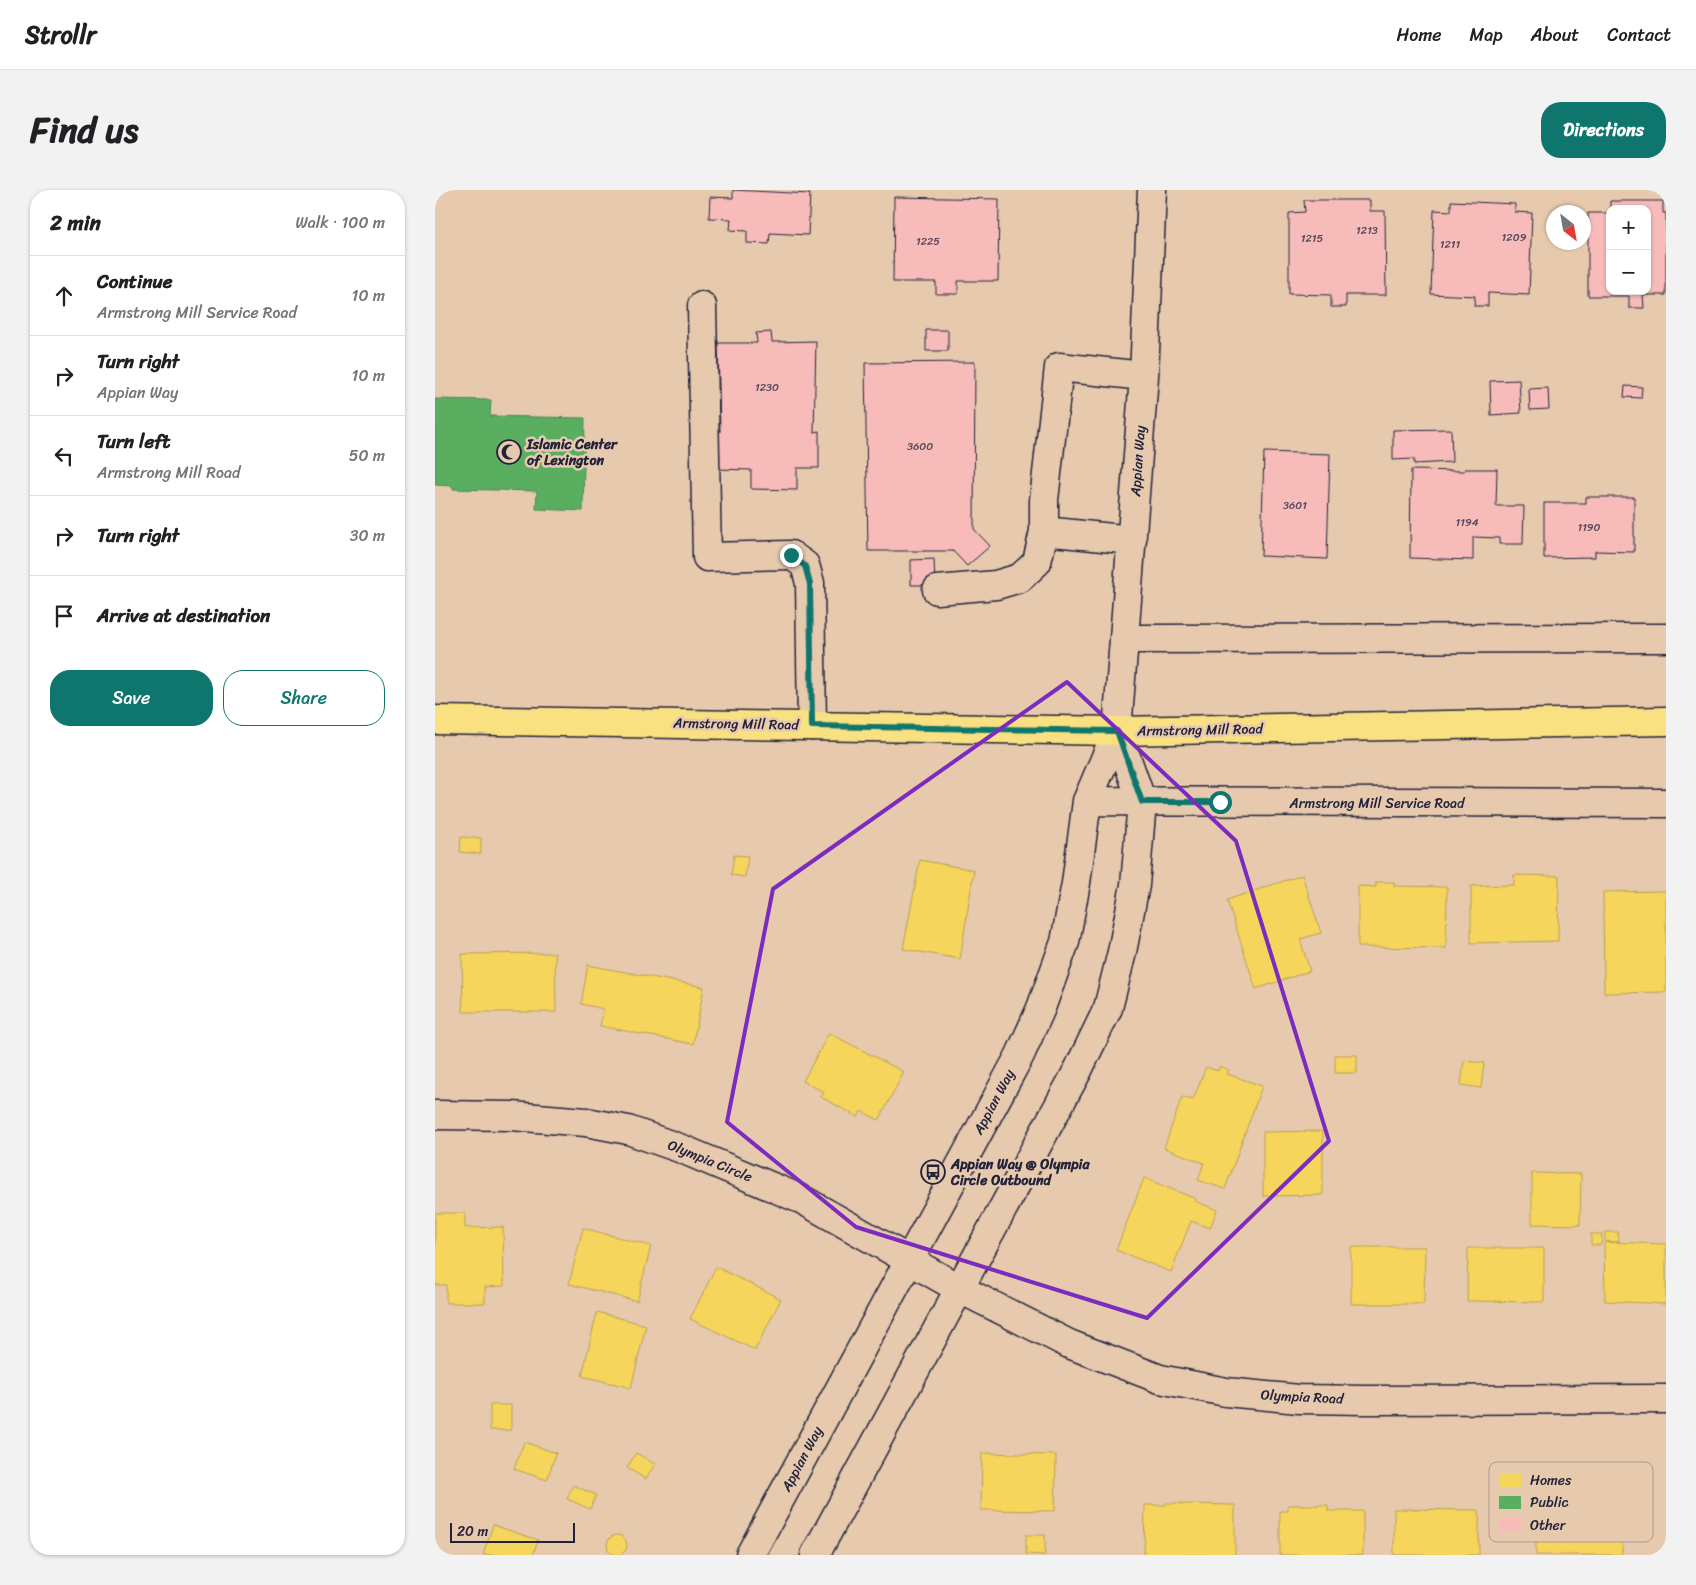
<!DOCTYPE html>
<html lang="en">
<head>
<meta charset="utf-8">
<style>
  :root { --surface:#fff; --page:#f2f2f2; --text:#202124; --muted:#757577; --line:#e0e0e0; --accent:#0f766e }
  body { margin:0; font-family:Sriracha,sans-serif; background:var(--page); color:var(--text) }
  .controls { position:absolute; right:15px; top:15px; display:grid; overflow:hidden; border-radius:10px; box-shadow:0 1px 4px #0004 }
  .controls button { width:45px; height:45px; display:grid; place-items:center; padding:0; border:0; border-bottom:1px solid var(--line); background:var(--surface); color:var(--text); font:25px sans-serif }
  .compass { position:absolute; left:1111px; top:15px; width:45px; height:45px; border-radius:50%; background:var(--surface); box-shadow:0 1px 4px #0004; rotate:149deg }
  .scale { position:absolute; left:15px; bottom:12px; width:125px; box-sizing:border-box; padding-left:5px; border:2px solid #22223b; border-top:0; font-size:14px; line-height:18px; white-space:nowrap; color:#22223b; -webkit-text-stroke:4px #e7caae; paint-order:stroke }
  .stop { position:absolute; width:15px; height:15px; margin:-11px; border:4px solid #0f766e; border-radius:50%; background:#fff }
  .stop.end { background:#0f766e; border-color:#fff; box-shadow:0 1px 5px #0008 }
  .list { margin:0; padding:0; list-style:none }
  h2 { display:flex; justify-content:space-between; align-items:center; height:65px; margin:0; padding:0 20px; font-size:21px }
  h2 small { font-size:16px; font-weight:400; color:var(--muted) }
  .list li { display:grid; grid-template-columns:32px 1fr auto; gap:15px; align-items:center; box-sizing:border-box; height:80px; padding:0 20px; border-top:1px solid var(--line) }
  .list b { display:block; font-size:19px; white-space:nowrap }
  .list p { margin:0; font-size:16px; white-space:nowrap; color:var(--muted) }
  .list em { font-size:16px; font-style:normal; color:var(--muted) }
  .actions { display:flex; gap:10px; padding:15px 20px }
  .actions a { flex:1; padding:11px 0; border:1px solid var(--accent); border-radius:20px; text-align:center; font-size:18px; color:var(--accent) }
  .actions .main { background:var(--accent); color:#fff }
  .icon { flex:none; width:28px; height:28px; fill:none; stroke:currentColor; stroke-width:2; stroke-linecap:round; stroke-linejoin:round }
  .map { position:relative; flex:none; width:1231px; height:1365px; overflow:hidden; border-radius:20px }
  header { display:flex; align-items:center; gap:30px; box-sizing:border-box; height:70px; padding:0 25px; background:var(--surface); border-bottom:1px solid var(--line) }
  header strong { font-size:24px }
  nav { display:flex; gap:28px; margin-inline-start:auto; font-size:18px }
  .intro { display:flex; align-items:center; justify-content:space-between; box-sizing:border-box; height:120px; padding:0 30px }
  h1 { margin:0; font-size:35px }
  .button { padding:12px 22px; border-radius:20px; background:var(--accent); color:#fff; font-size:18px; font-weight:700 }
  main { display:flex; gap:30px; padding:0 30px }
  aside { flex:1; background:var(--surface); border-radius:20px; box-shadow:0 1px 4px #0004 }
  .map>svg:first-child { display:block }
</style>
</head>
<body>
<header>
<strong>Strollr</strong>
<nav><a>Home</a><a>Map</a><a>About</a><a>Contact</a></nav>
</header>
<div class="intro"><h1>Find us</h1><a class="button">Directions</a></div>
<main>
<aside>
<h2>2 min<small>Walk · 100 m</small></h2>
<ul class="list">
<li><svg class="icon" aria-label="ahead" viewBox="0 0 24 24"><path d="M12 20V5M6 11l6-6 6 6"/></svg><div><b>Continue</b><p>Armstrong Mill Service Road</p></div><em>10 m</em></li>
<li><svg class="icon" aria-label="right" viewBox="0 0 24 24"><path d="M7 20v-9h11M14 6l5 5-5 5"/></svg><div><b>Turn right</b><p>Appian Way</p></div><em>10 m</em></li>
<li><svg class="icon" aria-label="left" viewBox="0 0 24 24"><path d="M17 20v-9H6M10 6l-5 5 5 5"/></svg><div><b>Turn left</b><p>Armstrong Mill Road</p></div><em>50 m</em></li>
<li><svg class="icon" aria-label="right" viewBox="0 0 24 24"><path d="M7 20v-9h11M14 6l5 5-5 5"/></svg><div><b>Turn right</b></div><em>30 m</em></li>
<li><svg class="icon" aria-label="arrive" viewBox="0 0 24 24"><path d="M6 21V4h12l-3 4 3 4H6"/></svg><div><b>Arrive at destination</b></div></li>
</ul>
<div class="actions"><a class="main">Save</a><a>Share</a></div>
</aside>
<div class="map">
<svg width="1231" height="1365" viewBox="0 0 1231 1365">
  <rect width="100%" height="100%" fill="#e7caae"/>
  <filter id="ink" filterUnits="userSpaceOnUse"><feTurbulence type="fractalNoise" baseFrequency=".02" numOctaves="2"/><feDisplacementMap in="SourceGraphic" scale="10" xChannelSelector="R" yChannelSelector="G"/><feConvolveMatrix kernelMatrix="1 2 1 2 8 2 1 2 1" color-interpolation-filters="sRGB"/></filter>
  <g filter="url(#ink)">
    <path fill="#f6d55c" stroke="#b69f52" d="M 26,647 L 46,648 L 46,664 L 25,662 Z
      M 299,665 L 313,666 L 310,687 L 296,685 Z
      M 485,670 L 539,680 L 525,769 L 468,759 Z
      M 867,685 L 886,743 L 865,749 L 875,781 L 821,799 L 792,710 Z
      M 1079,685 L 1124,686 L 1123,751 L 1036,753 L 1036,696 L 1079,695 Z
      M 941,692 L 959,692 L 959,696 L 1012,697 L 1011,758 L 923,757 L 923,696 L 941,697 Z
      M 1231,701 L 1231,802 L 1169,803 L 1168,702 Z
      M 120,763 L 121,822 L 28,822 L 27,764 Z
      M 153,775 L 269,797 L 258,854 L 165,836 L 169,819 L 146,814 Z
      M 394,843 L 469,882 L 444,930 L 426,921 L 423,927 L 386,907 L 389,902 L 368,891 Z
      M 900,865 L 922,865 L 922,883 L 900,883 Z
      M 1029,871 L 1049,873 L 1046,898 L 1026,895 Z
      M 785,876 L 794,880 L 792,884 L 827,896 L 790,999 L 763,990 L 769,973 L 729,958 L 747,907 L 758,910 L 771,877 L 783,881 Z
      M 888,941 L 888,1005 L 828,1006 L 828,942 Z
      M 1097,983 L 1146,984 L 1145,1035 L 1097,1034 Z
      M 709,988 L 761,1009 L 760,1011 L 782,1020 L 775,1038 L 756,1031 L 736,1082 L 681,1060 Z
      M 0,1023 L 30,1023 L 30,1038 L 68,1037 L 69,1096 L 50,1097 L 50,1113 L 11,1113 L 11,1095 L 0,1095 Z
      M 148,1038 L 216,1056 L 202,1111 L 134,1094 Z
      M 1170,1042 L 1183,1042 L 1184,1052 L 1170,1052 Z
      M 1156,1044 L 1167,1044 L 1166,1055 L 1156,1055 Z
      M 1172,1052 L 1231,1054 L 1231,1114 L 1170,1111 L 1169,1053 Z
      M 916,1057 L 990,1057 L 989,1114 L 916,1114 Z
      M 1033,1058 L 1109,1058 L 1109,1112 L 1032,1111 Z
      M 281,1077 L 346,1109 L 320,1160 L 255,1129 Z
      M 162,1122 L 211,1135 L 196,1198 L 147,1186 Z
      M 55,1215 L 76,1215 L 76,1240 L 55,1240 Z
      M 89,1252 L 121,1263 L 112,1290 L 79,1279 Z
      M 201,1263 L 220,1274 L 211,1289 L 192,1278 Z
      M 547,1263 L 621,1265 L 620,1321 L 546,1320 Z
      M 138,1295 L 161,1305 L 155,1319 L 132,1309 Z
      M 731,1313 L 746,1313 L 746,1314 L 800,1315 L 800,1365 L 709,1365 L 710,1315 L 731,1315 Z
      M 853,1315 L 893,1315 L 893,1321 L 928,1321 L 928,1365 L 845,1365 L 845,1321 L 853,1321 Z
      M 959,1319 L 1044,1320 L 1044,1365 L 959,1365 Z
      M 1101,1323 L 1187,1323 L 1187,1365 L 1101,1365 Z
      M 58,1335 L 103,1350 L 98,1365 L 48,1365 Z
      M172 1355a10 10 0 1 1 20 0a10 10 0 1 1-20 0Z
      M 591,1345 L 610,1345 L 610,1365 L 591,1364 Z"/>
    <path fill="#5aae61" stroke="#498456" d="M 0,209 L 56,210 L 55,226 L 150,228 L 148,321 L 101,319 L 102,301 L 18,299 L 18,296 L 0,295 Z"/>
    <path fill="#f7bbba" stroke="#22223b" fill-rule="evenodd" d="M 298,0 L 375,4 L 373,45 L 335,43 L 334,54 L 312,53 L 312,41 L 295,40 L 296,29 L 274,28 L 275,7 L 298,8 Z
      M 459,7 L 564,9 L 563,91 L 523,91 L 523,104 L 501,104 L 501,92 L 458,92 Z
      M 869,10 L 935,10 L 935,21 L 950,21 L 951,105 L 911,105 L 911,117 L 896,117 L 896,105 L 854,104 L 854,23 L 870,22 Z
      M 1016,11 L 1080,14 L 1080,22 L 1097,23 L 1094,105 L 1053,103 L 1053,116 L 1039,116 L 1040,106 L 996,104 L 999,20 L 1016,21 Z
      M 1175,11 L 1228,11 L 1228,23 L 1231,23 L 1231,105 L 1208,105 L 1209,118 L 1194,118 L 1194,106 L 1153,106 L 1153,23 L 1175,23 ZM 1175,19 L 1212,19 L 1212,101 L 1175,101 Z
      M 491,140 L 513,140 L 513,161 L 491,161 Z
      M 336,142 L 337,152 L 381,151 L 379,242 L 384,241 L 384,278 L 362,278 L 362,300 L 316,299 L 316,280 L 281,279 L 281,242 L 285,242 L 283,153 L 322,153 L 321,143 Z
      M 540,172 L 539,339 L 555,356 L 532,376 L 518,361 L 433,361 L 430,173 Z
      M 1084,190 L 1086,223 L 1056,225 L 1055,191 Z
      M 1190,196 L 1207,197 L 1206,208 L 1189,207 Z
      M 1113,198 L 1114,219 L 1095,220 L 1094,199 Z
      M 1016,239 L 1017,272 L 979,274 L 979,269 L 958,270 L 958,240 Z
      M 829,262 L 895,264 L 892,369 L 826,366 Z
      M 1030,279 L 1062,279 L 1061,316 L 1089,316 L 1088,354 L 1064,354 L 1064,348 L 1038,347 L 1038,370 L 975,368 L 976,280 L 1029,281 Z
      M 1151,307 L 1199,307 L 1199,362 L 1160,361 L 1160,367 L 1109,368 L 1109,313 L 1151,313 Z
      M 499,369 L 500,395 L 476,395 L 476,370 Z"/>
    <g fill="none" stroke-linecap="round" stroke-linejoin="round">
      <g stroke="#22223b" stroke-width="31">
        <path id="minor" d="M 267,116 L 272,367 L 356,365 L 370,375 L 375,393 L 377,536
          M 609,341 L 697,350
          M 502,400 L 561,395 L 585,388 L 602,372 L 609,341 L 609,310 L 624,177 L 709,186
          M 690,449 L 1231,448
          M 652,611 L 1231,613
          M 0,925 L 77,926 L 151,932 L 193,940 L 247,959 L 368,1010 L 525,1099 L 634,1154 L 725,1189 L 791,1202 L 864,1209 L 931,1210 L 1231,1209
          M 315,1365 L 585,865 L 606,818 L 630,752 L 641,693 L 652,611 L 682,541 L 709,186 L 717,0
          M 380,1365 L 643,880 L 673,818 L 687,762 L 700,695 L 707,612 L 682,541"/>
      </g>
      <g stroke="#22223b" stroke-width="31">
        <path id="major" d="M 0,530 L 682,541 L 1231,531"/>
      </g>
      <use href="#minor" stroke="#e7caae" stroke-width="28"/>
      <use href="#major" stroke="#f9e181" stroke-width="28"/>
    </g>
  </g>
  <g fill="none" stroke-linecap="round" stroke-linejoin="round" filter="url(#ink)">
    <path stroke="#0f766e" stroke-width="6" d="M 356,365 L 370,376 L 375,394 L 377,536 L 682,541 L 707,612 L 785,612"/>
  </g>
  <path fill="none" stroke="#7b2cbf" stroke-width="4" stroke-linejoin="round" d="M 632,492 L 801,651 L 894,951 L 712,1128 L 421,1037 L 292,932 L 338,699 Z"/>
  <defs>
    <g id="mosque-ring" transform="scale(1.25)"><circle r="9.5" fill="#e7caae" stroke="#22223b" stroke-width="1.5"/><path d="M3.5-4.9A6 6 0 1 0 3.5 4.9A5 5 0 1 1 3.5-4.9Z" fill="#22223b"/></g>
    <g id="bus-ring" transform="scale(1.25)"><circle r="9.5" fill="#e7caae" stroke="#22223b" stroke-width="1.5"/><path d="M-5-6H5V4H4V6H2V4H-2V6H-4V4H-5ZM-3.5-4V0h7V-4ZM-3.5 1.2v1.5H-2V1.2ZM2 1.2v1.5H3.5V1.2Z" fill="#22223b"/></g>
  </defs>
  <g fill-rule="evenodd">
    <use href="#mosque-ring" x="74" y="262"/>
    <use href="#bus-ring" x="498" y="982"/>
  </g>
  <g text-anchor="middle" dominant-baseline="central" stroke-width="5" stroke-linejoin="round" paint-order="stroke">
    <g font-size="11" fill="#57485b">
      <text x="932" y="40">1213</text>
      <text x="1079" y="47">1209</text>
      <text x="877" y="48">1215</text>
      <text x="493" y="51">1225</text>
      <text x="1015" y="54">1211</text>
      <text x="332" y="197">1230</text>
      <text x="485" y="256">3600</text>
      <text x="860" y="315">3601</text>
      <text x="1032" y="332">1194</text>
      <text x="1154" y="337">1190</text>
    </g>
    <g font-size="14" font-weight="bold" fill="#22223b" stroke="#e7caae" text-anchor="start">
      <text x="92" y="254">Islamic Center<tspan x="92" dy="16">of Lexington</tspan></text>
      <text x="516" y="974">Appian Way @ Olympia<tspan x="516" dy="16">Circle Outbound</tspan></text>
    </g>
    <g font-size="14" fill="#22223b" stroke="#e7caae">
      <text transform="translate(703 271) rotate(-86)">Appian Way</text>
      <text transform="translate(301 534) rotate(1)">Armstrong Mill Road</text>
      <text transform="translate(765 540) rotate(-1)">Armstrong Mill Road</text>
      <text x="942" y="613">Armstrong Mill Service Road</text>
      <text transform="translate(559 912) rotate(-62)">Appian Way</text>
      <text transform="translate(275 971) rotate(22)">Olympia Circle</text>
      <text transform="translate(867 1207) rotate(3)">Olympia Road</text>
      <text transform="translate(367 1269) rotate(-62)">Appian Way</text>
    </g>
  </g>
  <rect x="1054" y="1272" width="164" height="80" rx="8" fill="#e7caae" stroke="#ac988c" stroke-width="1"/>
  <rect x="1064" y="1283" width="22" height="14" fill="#f6d55c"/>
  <rect x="1064" y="1306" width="22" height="13" fill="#5aae61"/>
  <rect x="1064" y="1328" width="22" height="14" fill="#f7bbba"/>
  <g font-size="14" fill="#22223b">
    <text x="1095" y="1295">Homes</text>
    <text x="1095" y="1317">Public</text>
    <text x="1095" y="1340">Other</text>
  </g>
</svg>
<div class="controls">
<button>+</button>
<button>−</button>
</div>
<svg class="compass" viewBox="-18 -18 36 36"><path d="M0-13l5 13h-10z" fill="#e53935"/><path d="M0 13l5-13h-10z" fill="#757577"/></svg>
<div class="scale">20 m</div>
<div class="stop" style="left:785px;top:612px"></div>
<div class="stop end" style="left:356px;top:365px"></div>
</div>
</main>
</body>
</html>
